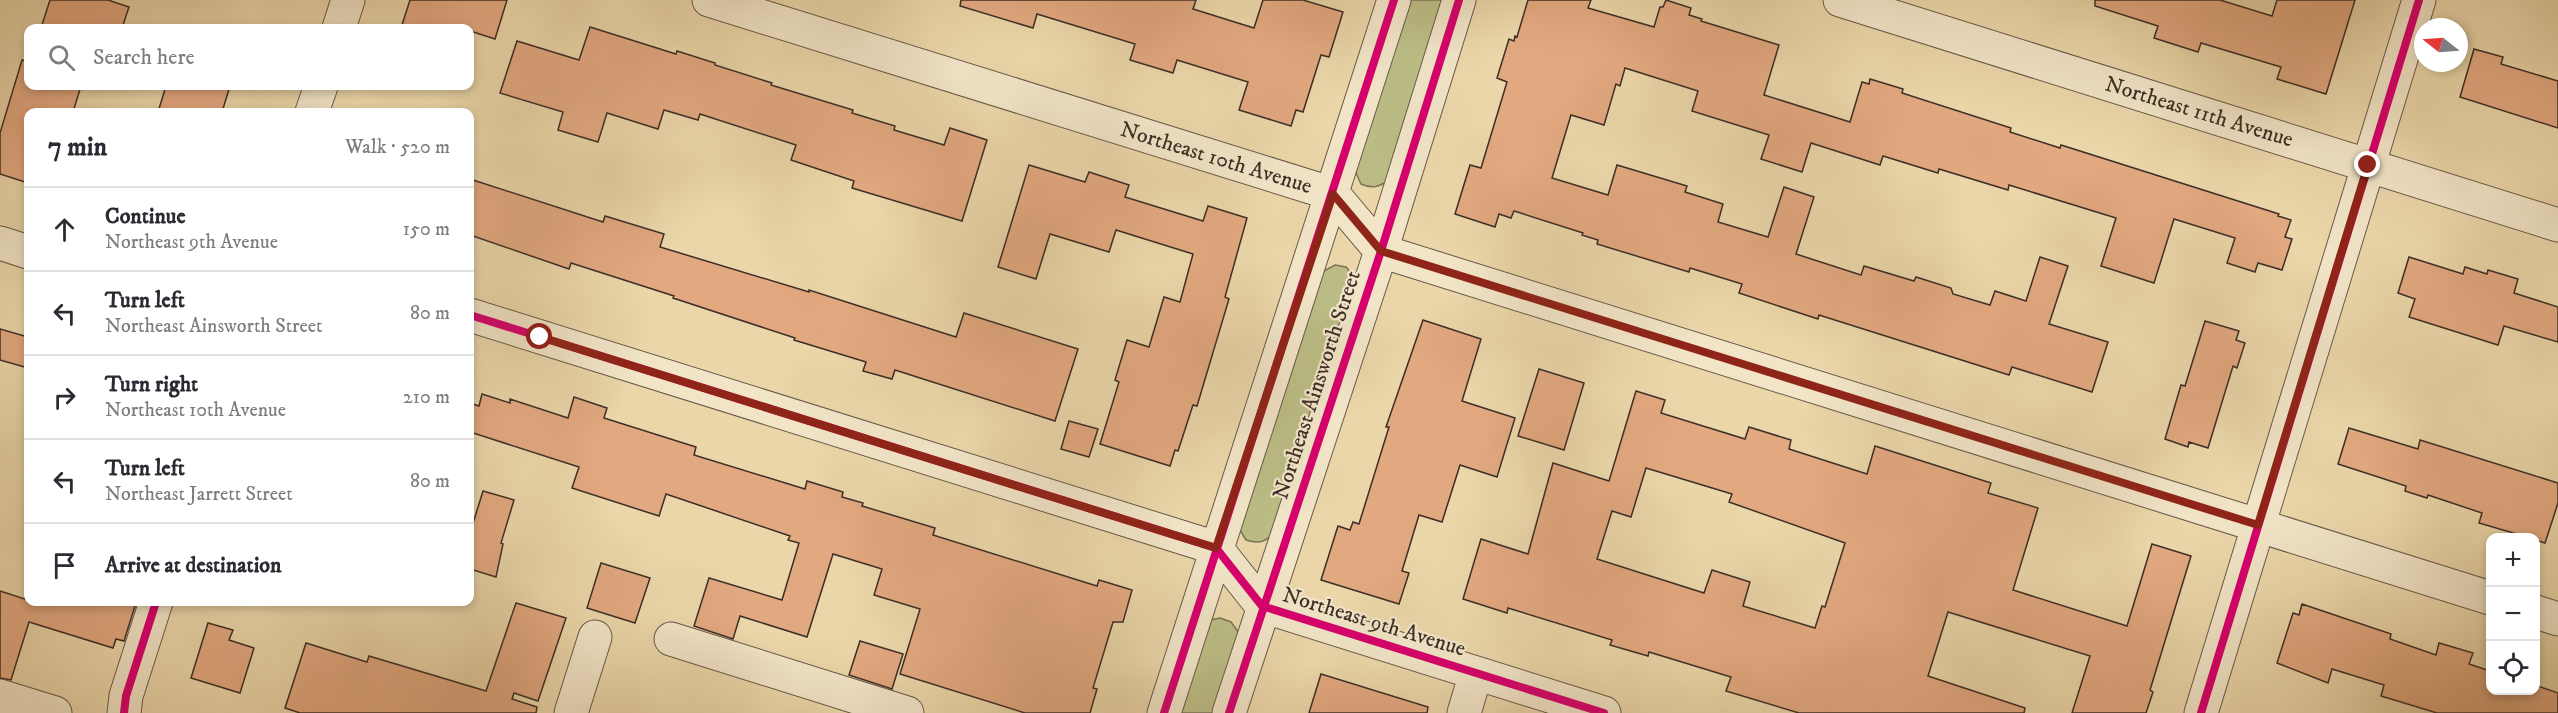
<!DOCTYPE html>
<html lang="en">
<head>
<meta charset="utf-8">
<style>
  :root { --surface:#fff; --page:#f7f7f7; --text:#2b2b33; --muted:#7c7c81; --line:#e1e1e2 }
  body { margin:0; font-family:"IM FELL DW Pica",serif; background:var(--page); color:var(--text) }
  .controls { position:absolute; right:18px; bottom:18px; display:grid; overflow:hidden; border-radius:12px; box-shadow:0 3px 9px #0003 }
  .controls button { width:54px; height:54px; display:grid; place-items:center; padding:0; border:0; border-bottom:2px solid var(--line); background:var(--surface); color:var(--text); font:30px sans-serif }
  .compass { position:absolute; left:2414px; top:18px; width:54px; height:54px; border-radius:50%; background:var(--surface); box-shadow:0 3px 9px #0003; rotate:287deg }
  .stop { position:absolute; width:18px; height:18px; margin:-14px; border:4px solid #8f2418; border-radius:50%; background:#fff }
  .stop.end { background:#8f2418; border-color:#fff; box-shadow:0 2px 6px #0008 }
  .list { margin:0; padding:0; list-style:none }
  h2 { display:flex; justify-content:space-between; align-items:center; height:78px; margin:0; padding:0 24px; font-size:26px }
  h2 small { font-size:20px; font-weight:400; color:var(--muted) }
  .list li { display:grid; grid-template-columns:39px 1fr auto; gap:18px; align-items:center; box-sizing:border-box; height:84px; padding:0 24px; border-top:2px solid var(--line) }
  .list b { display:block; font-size:22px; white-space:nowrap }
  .list p { margin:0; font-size:20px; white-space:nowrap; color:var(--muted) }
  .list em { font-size:20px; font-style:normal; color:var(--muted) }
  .icon { flex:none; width:33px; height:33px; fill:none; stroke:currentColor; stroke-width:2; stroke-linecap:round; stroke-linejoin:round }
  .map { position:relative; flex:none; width:2558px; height:713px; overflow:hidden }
  .search { position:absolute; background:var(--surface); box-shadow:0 3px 9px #0003; left:24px; top:24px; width:450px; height:66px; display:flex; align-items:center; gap:15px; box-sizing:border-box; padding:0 21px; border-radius:12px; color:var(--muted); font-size:22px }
  .panel { position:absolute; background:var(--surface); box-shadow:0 3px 9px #0003; left:24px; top:108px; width:450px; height:498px; border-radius:12px }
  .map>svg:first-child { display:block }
</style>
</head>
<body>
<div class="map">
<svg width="2558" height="713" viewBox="0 0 2558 713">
  <rect width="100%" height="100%" fill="#ead6a9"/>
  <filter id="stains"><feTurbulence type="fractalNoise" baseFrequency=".00333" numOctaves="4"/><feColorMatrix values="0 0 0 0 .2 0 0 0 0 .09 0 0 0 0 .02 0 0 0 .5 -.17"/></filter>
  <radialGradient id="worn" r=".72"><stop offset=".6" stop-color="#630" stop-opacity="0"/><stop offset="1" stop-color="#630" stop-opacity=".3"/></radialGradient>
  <path fill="#bbbc85" stroke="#7c7556" stroke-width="1.5" d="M 1409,0 L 1444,0 L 1388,181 C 1378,187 1372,189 1361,184 L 1356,173 L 1358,163 Z
    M 1335,265 L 1346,267 L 1353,275 L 1353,285 L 1274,534 C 1264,542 1259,544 1246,540 L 1240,530 L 1240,524 L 1320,273 Z
    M 1220,618 L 1231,622 L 1239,633 L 1213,713 L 1177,713 L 1210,620 Z"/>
  <path fill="#e2a880" stroke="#3c2e26" stroke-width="1.5" fill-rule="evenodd" d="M 50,0 L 108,0 L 129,7 L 122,28 L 41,28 Z
    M 410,0 L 507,0 L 495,39 L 470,31 L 470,28 L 401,28 Z
    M 961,0 L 1196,0 L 1193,9 L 1254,28 L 1263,0 L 1303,0 L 1343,12 L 1329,57 L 1321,55 L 1303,112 L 1296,110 L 1291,126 L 1239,110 L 1248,82 L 1177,60 L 1173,73 L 1130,60 L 1135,44 L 1037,14 L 1033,28 L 960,6 Z
    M 1528,0 L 1591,0 L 1588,8 L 1654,27 L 1660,7 L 1663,7 L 1666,0 L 1691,8 L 1689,15 L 1702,19 L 1701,21 L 1779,45 L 1764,95 L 1850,122 L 1862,82 L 1869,84 L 1870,79 L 1903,89 L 1902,93 L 2011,128 L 2010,132 L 2060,148 L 2061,145 L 2279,214 L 2278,216 L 2291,220 L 2285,237 L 2292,239 L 2282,270 L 2258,263 L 2255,272 L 2227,263 L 2235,238 L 2174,219 L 2154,283 L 2101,266 L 2116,218 L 2009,185 L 2008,190 L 1939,169 L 1938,173 L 1883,156 L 1880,165 L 1811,143 L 1802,172 L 1761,159 L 1769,135 L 1692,111 L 1698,91 L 1625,68 L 1620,86 L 1616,84 L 1604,125 L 1571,115 L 1552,178 L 1608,195 L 1617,165 L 1687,186 L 1685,192 L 1723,204 L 1718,222 L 1768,237 L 1784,187 L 1814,197 L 1796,254 L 1861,275 L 1864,266 L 1914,281 L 1916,277 L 1951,288 L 1953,294 L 1990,305 L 1995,291 L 2026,301 L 2040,257 L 2068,266 L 2049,324 L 2108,342 L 2092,392 L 2012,367 L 2009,375 L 1819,315 L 1818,319 L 1739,293 L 1742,284 L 1690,268 L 1689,272 L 1597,244 L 1598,240 L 1582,235 L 1583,233 L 1514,211 L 1511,218 L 1499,214 L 1495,227 L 1455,214 L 1470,165 L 1481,168 L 1507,82 L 1497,78 L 1509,39 L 1514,41 L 1515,36 L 1517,37 Z
    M 2095,0 L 2220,0 L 2272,16 L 2277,0 L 2355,0 L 2326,94 L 2277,79 L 2281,67 L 2201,43 L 2198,52 L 2154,38 L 2158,26 L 2095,6 Z
    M 590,27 L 676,54 L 677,51 L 715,63 L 715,65 L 772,83 L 771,85 L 853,110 L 852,113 L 895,126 L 894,130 L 944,145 L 950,128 L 987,140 L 962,221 L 852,188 L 854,181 L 791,160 L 796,145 L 700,114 L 698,120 L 664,110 L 658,129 L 607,113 L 598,142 L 558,130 L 563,112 L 500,93 L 517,41 L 579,60 Z
    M 2474,49 L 2503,57 L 2501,64 L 2558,81 L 2558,128 L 2460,97 Z
    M 22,60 L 28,61 L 28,86 L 81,86 L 73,112 L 28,112 L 28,183 L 0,174 L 0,133 Z
    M 166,86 L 230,86 L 222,112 L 158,112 Z
    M 1029,165 L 1085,182 L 1089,172 L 1129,185 L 1125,197 L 1203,221 L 1208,206 L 1247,218 L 1225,297 L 1229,299 L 1197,406 L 1193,405 L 1178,451 L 1175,450 L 1170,466 L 1100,444 L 1119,382 L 1115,380 L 1127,340 L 1149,347 L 1164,297 L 1180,302 L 1193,254 L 1116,230 L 1109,252 L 1050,234 L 1036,279 L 998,267 Z
    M 470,179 L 603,222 L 605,216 L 664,234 L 660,247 L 809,292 L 809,290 L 956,337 L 964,313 L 1078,349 L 1055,421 L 895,370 L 892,379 L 863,371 L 866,362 L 794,340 L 795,338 L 673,298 L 674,296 L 571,263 L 569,269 L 470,235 Z
    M 2409,257 L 2463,274 L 2465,267 L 2487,274 L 2488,270 L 2518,279 L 2514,293 L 2558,307 L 2558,342 L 2504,326 L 2498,345 L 2409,317 L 2415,299 L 2398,293 Z
    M 1423,320 L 1481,339 L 1462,401 L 1515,418 L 1497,477 L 1460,465 L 1442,522 L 1419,515 L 1402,571 L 1409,573 L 1399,604 L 1321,580 L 1338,526 L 1350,530 L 1353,522 L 1359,524 L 1389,427 L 1386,427 Z
    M 2205,321 L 2239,331 L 2236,340 L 2245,343 L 2237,368 L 2233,366 L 2208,448 L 2189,442 L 2188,447 L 2165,439 L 2181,385 L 2185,386 Z
    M 0,329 L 28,337 L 28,368 L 0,360 Z
    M 1539,369 L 1584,383 L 1564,450 L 1518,436 Z
    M 1636,391 L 1665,400 L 1661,413 L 1745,439 L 1749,427 L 1791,440 L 1789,449 L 1867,474 L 1875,446 L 1991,483 L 1988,493 L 2038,508 L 2013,590 L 2127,626 L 2152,544 L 2191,556 L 2150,690 L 2153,692 L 2146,713 L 2072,713 L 2090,656 L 1948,612 L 1928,676 L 2025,708 L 2024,713 L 1799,713 L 1726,691 L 1731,677 L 1649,652 L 1648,656 L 1610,645 L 1612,640 L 1508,608 L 1507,613 L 1463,599 L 1481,539 L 1528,554 L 1553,463 L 1609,481 ZM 1646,468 L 1732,494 L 1729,502 L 1845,543 L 1825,607 L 1822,606 L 1815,628 L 1743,606 L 1750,582 L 1712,570 L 1704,593 L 1597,559 L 1612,511 L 1631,517 Z
    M 482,394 L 510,403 L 510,399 L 568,418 L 574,397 L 607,408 L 604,418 L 696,447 L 694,455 L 805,489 L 807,481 L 843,492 L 842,497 L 863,503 L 862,506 L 935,528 L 933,535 L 1097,586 L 1099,580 L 1132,590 L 1123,622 L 1113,622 L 1093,688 L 1097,689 L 1090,713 L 1025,713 L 900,674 L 920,609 L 874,595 L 882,569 L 833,554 L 807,637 L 740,616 L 733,639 L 694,626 L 709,578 L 782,600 L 799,543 L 788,540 L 790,536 L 666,494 L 659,516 L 572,488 L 579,467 L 470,432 L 470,403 L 479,406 Z
    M 1069,421 L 1098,429 L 1089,457 L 1061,449 Z
    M 2349,428 L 2418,449 L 2420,440 L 2558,483 L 2558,503 L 2545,543 L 2535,540 L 2535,537 L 2527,537 L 2479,523 L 2482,513 L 2428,495 L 2427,498 L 2405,491 L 2406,486 L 2338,464 Z
    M 483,491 L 514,500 L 501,543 L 503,544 L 496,577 L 470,569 L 470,533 Z
    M 601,563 L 650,578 L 635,623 L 587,608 Z
    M 0,591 L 28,600 L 28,602 L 121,602 L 135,606 L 124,641 L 116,639 L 113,648 L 29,622 L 11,680 L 0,678 Z
    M 516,603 L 566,618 L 538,701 L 514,693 L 512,699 L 537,707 L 536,713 L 300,713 L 285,708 L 306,643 L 367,662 L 369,656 L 486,691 Z
    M 2302,604 L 2391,634 L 2390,639 L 2436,655 L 2439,643 L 2473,653 L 2469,664 L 2490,671 L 2490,690 L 2535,690 L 2535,685 L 2558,693 L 2558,713 L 2437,713 L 2381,696 L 2384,685 L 2332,669 L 2328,683 L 2277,663 L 2293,613 L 2299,615 Z
    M 208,623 L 233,630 L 229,640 L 254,648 L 240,693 L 191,678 Z
    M 860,641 L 903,654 L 892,689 L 849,675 Z
    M 1321,674 L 1428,707 L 1427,713 L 1309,713 Z"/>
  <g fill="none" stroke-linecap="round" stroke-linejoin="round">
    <g stroke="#685847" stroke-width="35">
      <path id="minor" d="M 709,0 L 1333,194 L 1381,251 L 2490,598
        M 1840,0 L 2558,225
        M 339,28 L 348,0
        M 312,112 L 321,86
        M 0,243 L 28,252
        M 470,315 L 1216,548 L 1262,606 L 1604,713
        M 2536,612 L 2558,619
        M 671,639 L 907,713
        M 0,696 L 55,713
        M 124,713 L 126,696 L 156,602
        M 571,713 L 595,637
        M 1164,713 L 1394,0
        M 1229,713 L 1381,251 L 1459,0
        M 1464,713 L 1476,673
        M 2201,713 L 2419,0"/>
    </g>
    <use href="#minor" stroke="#f1e4c7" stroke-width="33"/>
    <g stroke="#f1e4c7" stroke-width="11">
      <path id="cycleway" d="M 470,315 L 1216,548 L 1262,606 L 1604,713
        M 124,713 L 126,696 L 156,602
        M 1164,713 L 1394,0
        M 1229,713 L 1381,251 L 1459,0
        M 2201,713 L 2419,0"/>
    </g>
    <use href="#cycleway" stroke="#d6006c" stroke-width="8"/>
  </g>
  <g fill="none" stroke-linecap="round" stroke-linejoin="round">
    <path stroke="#8f2418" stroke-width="8" d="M 540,337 L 1216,548 L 1333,194 L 1381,251 L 2258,525 L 2368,165"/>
  </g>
  <g text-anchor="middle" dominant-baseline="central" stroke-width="4.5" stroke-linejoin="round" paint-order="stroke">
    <g font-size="22" fill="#3c2e26" stroke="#f1e4c7">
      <text transform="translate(2199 112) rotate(17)">Northeast 11th Avenue</text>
      <text transform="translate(1216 158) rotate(17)">Northeast 10th Avenue</text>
      <text transform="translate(1317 385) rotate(-72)">Northeast Ainsworth Street</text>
      <text transform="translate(1374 622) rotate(17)">Northeast 9th Avenue</text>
    </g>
  </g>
  <rect width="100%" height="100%" filter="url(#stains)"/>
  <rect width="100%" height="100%" fill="url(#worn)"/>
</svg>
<div class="controls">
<button>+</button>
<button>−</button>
<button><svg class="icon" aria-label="locate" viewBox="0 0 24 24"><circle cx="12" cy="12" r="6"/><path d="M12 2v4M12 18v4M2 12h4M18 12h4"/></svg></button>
</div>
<svg class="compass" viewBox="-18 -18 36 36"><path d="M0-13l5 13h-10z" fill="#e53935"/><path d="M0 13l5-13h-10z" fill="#7c7c81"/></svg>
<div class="stop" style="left:540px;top:337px"></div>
<div class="stop end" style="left:2368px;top:165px"></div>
<div class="search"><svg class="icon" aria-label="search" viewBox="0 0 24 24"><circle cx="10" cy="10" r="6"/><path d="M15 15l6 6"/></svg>Search here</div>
<section class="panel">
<h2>7 min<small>Walk · 520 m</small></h2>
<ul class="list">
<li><svg class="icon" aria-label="ahead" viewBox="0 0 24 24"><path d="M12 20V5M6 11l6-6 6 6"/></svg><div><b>Continue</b><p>Northeast 9th Avenue</p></div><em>150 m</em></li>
<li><svg class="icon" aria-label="left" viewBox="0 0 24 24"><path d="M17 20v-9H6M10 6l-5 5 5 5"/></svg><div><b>Turn left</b><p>Northeast Ainsworth Street</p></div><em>80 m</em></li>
<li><svg class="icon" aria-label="right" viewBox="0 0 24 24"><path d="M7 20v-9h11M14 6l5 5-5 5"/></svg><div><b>Turn right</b><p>Northeast 10th Avenue</p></div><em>210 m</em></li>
<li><svg class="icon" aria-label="left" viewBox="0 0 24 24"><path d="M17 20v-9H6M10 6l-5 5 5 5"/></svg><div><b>Turn left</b><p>Northeast Jarrett Street</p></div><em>80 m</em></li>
<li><svg class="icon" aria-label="arrive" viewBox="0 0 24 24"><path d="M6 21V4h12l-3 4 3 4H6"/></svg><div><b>Arrive at destination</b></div></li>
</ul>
</section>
</div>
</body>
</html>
